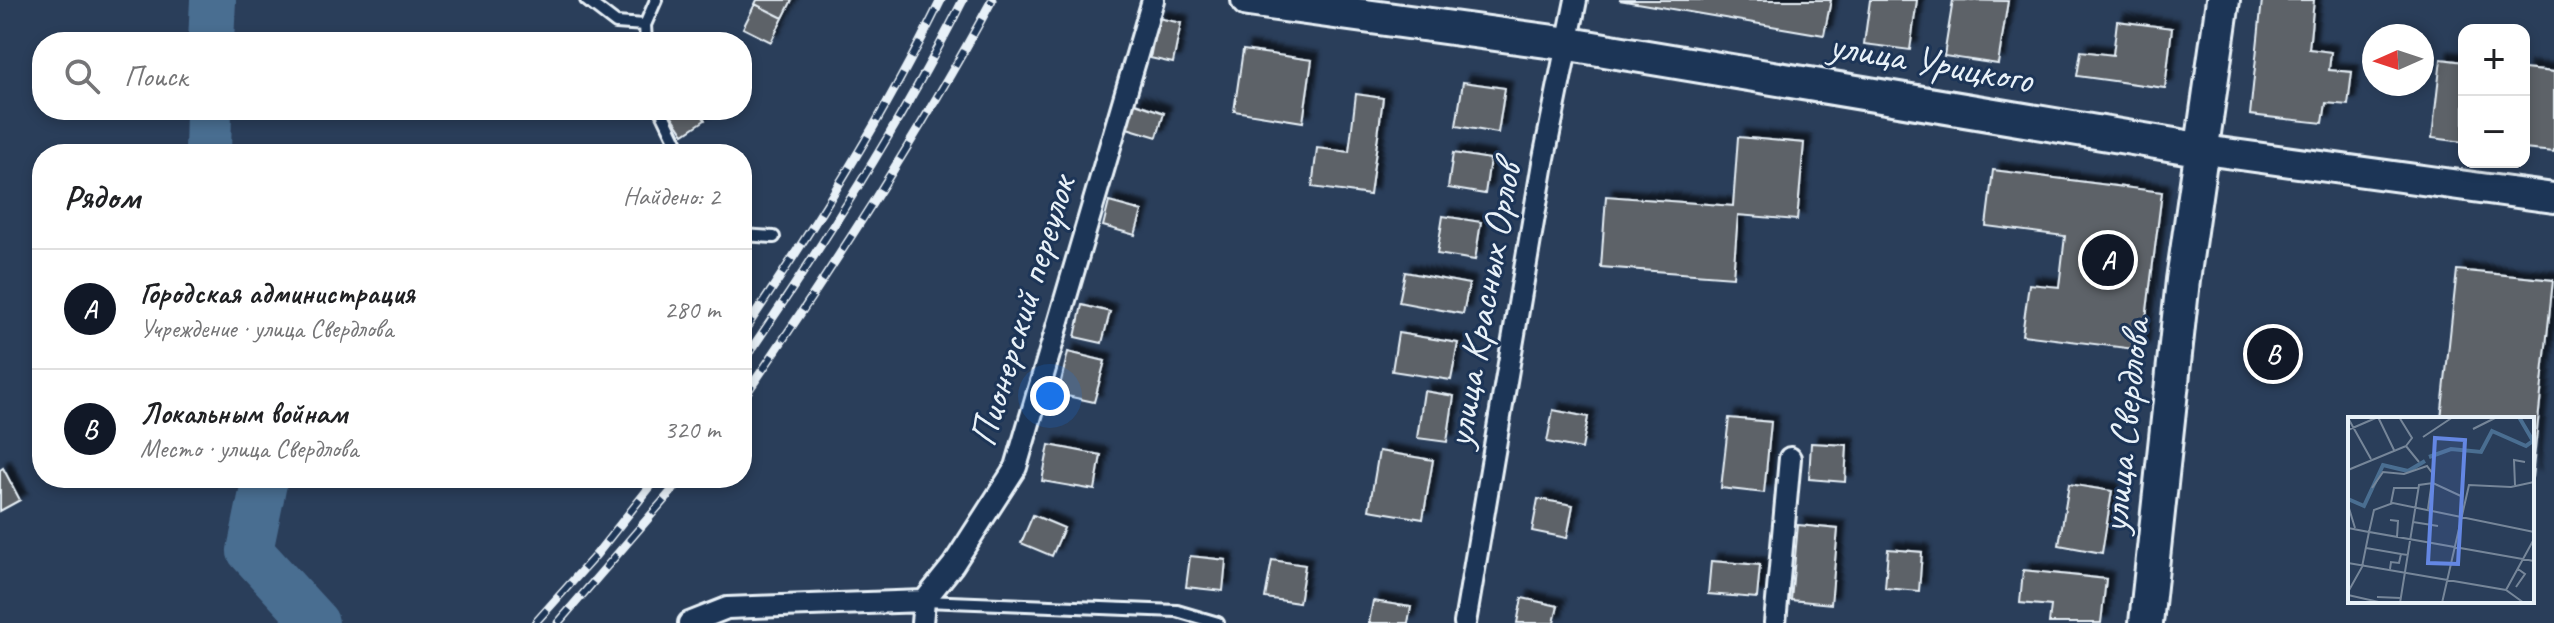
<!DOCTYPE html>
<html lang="ru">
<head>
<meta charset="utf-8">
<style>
  :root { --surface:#fff; --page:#f6f6f6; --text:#202124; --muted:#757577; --line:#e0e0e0; --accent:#111827 }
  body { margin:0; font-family:Caveat,sans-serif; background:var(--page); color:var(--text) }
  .controls { position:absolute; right:24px; top:24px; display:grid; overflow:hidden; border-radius:16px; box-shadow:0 4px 12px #0003 }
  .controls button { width:72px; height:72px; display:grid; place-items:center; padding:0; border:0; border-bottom:2px solid var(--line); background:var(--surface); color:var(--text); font:40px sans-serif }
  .compass { position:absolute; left:2362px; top:24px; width:72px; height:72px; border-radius:50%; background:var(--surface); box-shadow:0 4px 12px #0003; rotate:267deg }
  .you { position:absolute; left:1050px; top:396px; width:28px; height:28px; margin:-20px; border:6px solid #fff; border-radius:50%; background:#1a73e8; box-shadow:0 0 0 12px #1a73e833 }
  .badge { display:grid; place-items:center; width:52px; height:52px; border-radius:50%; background:var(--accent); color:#fff; font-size:26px; font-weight:700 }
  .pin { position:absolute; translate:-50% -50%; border:4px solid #fff; box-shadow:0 2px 8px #0006 }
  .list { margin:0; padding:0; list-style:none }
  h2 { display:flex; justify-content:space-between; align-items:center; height:104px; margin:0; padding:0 32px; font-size:34px }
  h2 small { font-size:26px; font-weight:400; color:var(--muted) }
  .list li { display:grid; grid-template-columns:52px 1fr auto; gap:24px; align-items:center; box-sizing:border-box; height:120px; padding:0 32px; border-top:2px solid var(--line) }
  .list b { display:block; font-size:30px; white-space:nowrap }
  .list p { margin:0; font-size:26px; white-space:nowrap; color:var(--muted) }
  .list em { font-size:26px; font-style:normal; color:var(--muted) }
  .icon { flex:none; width:44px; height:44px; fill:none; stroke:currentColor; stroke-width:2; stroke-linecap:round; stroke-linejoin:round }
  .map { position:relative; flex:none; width:2554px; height:623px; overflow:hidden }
  .search { position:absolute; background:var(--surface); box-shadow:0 4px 12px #0003; left:32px; top:32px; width:720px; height:88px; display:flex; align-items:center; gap:20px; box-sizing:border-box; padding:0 28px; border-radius:32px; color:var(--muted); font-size:30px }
  .panel { position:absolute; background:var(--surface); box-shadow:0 4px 12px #0003; left:32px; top:144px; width:720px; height:344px; border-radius:32px }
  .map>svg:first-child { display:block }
</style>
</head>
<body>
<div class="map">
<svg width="2554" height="623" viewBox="0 0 2554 623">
  <defs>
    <filter id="shadow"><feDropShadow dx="7" dy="-7" stdDeviation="2" flood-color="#0009"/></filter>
  </defs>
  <rect width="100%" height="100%" fill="#2a3e5a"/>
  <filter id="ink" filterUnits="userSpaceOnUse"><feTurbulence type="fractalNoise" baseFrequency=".0125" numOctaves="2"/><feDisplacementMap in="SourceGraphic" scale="16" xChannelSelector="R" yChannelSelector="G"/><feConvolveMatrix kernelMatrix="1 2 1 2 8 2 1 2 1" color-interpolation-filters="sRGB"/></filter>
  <g filter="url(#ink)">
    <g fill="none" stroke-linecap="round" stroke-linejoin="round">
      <path stroke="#4a6e91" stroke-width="46" d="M 211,42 L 213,0
        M 208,154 L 209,110
        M 265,478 L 250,551 L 316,623"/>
    </g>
    <path fill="#5d6268" stroke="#e8f1f8" stroke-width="2" filter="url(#shadow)" d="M 757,0 L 792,0 L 783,18 L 755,4 Z
      M 1619,0 L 1831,0 L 1824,35 Z
      M 1870,0 L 1917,0 L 1910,50 L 1864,44 Z
      M 1953,0 L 2008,1 L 1998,64 L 1944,56 Z
      M 2262,0 L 2314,0 L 2309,49 L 2331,52 L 2329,70 L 2352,72 L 2348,105 L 2326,103 L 2323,123 L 2250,115 Z
      M 755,4 L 783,18 L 771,42 L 743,28 Z
      M 1158,18 L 1181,23 L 1173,63 L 1150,58 Z
      M 2117,21 L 2172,28 L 2165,88 L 2077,76 L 2081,51 L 2113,55 Z
      M 1243,50 L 1312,60 L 1303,122 L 1234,111 Z
      M 2441,59 L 2464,62 L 2464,142 L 2432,138 Z
      M 2524,69 L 2554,72 L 2554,152 L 2524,149 Z
      M 1463,82 L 1505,88 L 1498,133 L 1456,126 Z
      M 1356,94 L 1383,98 L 1370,195 L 1312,187 L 1317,148 L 1349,152 Z
      M 1135,103 L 1164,113 L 1157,137 L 1127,128 Z
      M 668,110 L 699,110 L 705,120 L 684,134 Z
      M 1738,137 L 1804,143 L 1797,220 L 1738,215 L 1733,277 L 1601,267 L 1606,196 L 1733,206 Z
      M 1453,153 L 1490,159 L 1485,194 L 1448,188 Z
      M 1993,170 L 2162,192 L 2142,350 L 2022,335 L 2029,284 L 2059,287 L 2065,236 L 1986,226 Z
      M 1109,202 L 1142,211 L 1135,235 L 1103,226 Z
      M 1443,216 L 1481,222 L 1475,260 L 1437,254 Z
      M 2457,270 L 2553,280 L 2532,478 L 2532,419 L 2441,419 Z
      M 1405,272 L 1469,284 L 1463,314 L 1399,302 Z
      M 1082,305 L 1110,312 L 1102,343 L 1075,337 Z
      M 1398,333 L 1458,343 L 1451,380 L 1392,371 Z
      M 1068,352 L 1105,361 L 1094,402 L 1058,394 Z
      M 1424,391 L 1454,396 L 1447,442 L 1417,438 Z
      M 1553,410 L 1588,417 L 1582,449 L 1547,442 Z
      M 1729,418 L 1771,422 L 1764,493 L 1721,488 Z
      M 1811,443 L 1847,445 L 1845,482 L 1809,479 Z
      M 1049,445 L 1101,455 L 1095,490 L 1042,481 Z
      M 1379,451 L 1433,460 L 1423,519 L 1369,510 Z
      M 3,468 L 20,500 L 0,511 L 0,470 Z
      M 2069,484 L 2112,491 L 2102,553 L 2059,545 Z
      M 1538,499 L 1573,505 L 1567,538 L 1532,531 Z
      M 1033,515 L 1064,528 L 1052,556 L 1021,543 Z
      M 1798,525 L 1838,529 L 1831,604 L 1791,600 Z
      M 1888,549 L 1922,552 L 1919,591 L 1885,588 Z
      M 1190,556 L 1226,560 L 1223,591 L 1186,587 Z
      M 1272,560 L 1305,565 L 1299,603 L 1265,598 Z
      M 1711,561 L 1760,565 L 1757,598 L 1708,594 Z
      M 2023,570 L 2106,579 L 2101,623 L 2049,623 L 2051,606 L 2020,603 Z
      M 1522,598 L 1558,606 L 1554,623 L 1517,623 Z
      M 1373,601 L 1411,607 L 1408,623 L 1369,623 Z"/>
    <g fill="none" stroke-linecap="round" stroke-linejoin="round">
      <g stroke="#e8f1f8" stroke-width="16">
        <path id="lane" d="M 586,0 L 616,23 L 645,25
          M 646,42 L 645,25 L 656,0
          M 661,110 L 682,154
          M 742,235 L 774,237
          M 924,601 L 1177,611 L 1218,623"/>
      </g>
      <g stroke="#e8f1f8" stroke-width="26">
        <path id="street" d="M 689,623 L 727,608 L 924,601
          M 922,623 L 924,601 L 953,565 L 1016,467 L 1153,0
          M 1465,623 L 1543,163 L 1576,0
          M 1775,623 L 1790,458"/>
      </g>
      <g stroke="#e8f1f8" stroke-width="34">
        <path id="secondary" d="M 2204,150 L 2554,198"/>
      </g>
      <g stroke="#e8f1f8" stroke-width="38">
        <path id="primary" d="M 1248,0 L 1569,44 L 2204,150
          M 2146,623 L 2183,280 L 2223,0"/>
      </g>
      <use href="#lane" stroke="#1d3557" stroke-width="10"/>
      <use href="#street" stroke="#1d3557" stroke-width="20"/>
      <use href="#secondary" stroke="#1d3557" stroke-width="28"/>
      <use href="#primary" stroke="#1d3557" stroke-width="32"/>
      <g stroke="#e8f1f8" stroke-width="9">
        <path id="rail" d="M 742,334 C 815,226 884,117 941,0
          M 742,363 C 823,245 899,127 963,0
          M 742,400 C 831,270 917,139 992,0
          M 535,623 L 596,555 L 657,478
          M 558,623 L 683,478"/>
      </g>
      <use href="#rail" stroke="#1d3557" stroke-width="6" stroke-dasharray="18" stroke-linecap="butt"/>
    </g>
  </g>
  <g text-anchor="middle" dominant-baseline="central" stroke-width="6" stroke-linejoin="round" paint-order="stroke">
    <g font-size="40" fill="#e8f1f8" stroke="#1d3557">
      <text transform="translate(1931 62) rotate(10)">улица Урицкого</text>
      <text transform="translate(1483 305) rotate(-80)">улица Красных Орлов</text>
      <text transform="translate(1022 311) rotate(-73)">Пионерский переулок</text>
      <text transform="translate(2125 426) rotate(-84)">улица Свердлова</text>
    </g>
  </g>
  <g transform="translate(2348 417)">
    <rect width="186" height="186" fill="#2a3e5a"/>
    <path fill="none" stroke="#4a6e91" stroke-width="4" d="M 81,40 L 103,32 L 133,35 L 144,14 L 178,29 L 185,24 L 171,0M 0,82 L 16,89 L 35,48 L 60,54 L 77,44"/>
    <path fill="none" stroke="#768699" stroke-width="2" d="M 30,0 L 46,33M 51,0 L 64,21 L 58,29M 0,1 L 23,42M 125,12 L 149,0M 0,13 L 30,0M 75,20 L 105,0M 0,53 L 58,29 L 71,45M 167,68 L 166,43 L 177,45M 24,71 L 35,55 L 56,57 L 79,49 L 85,57 L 80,92M 43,86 L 46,71 L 70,71M 0,88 L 7,111M 42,103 L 50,104 L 49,120M 65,105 L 90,109M 0,111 L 21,115 L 26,93 L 45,86 L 186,115M 18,131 L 53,137M 0,146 L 158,173 L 176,186M 42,152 L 43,145 L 51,146 L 53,137 L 60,138M 168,170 L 177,157 L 170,152M 158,173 L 186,122M 0,175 L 14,150 L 21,115 L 186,144M 0,178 L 35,186M 29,180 L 53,181M 52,186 L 71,68 L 85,66 L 115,80M 94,186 L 121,68 L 163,70 L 186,65"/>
    <path fill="#6487e3" fill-opacity="0.15" stroke="#6487e3" stroke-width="4" d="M 87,21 L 117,23 L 110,147 L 80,146 Z"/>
    <rect width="186" height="186" fill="none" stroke="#e8f1f8" stroke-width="4"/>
  </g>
</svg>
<div class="controls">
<button>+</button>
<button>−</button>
</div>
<svg class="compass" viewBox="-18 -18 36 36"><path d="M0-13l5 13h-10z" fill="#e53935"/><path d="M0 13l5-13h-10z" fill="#757577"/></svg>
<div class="you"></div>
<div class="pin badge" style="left:2108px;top:260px">A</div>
<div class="pin badge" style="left:2273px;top:354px">B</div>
<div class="search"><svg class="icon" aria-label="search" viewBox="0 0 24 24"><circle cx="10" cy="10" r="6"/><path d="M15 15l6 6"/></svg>Поиск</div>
<section class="panel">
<h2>Рядом<small>Найдено: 2</small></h2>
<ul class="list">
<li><span class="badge">A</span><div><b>Городская администрация</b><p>Учреждение · улица Свердлова</p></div><em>280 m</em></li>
<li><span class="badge">B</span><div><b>Локальным войнам</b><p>Место · улица Свердлова</p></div><em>320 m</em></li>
</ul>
</section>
</div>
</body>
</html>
